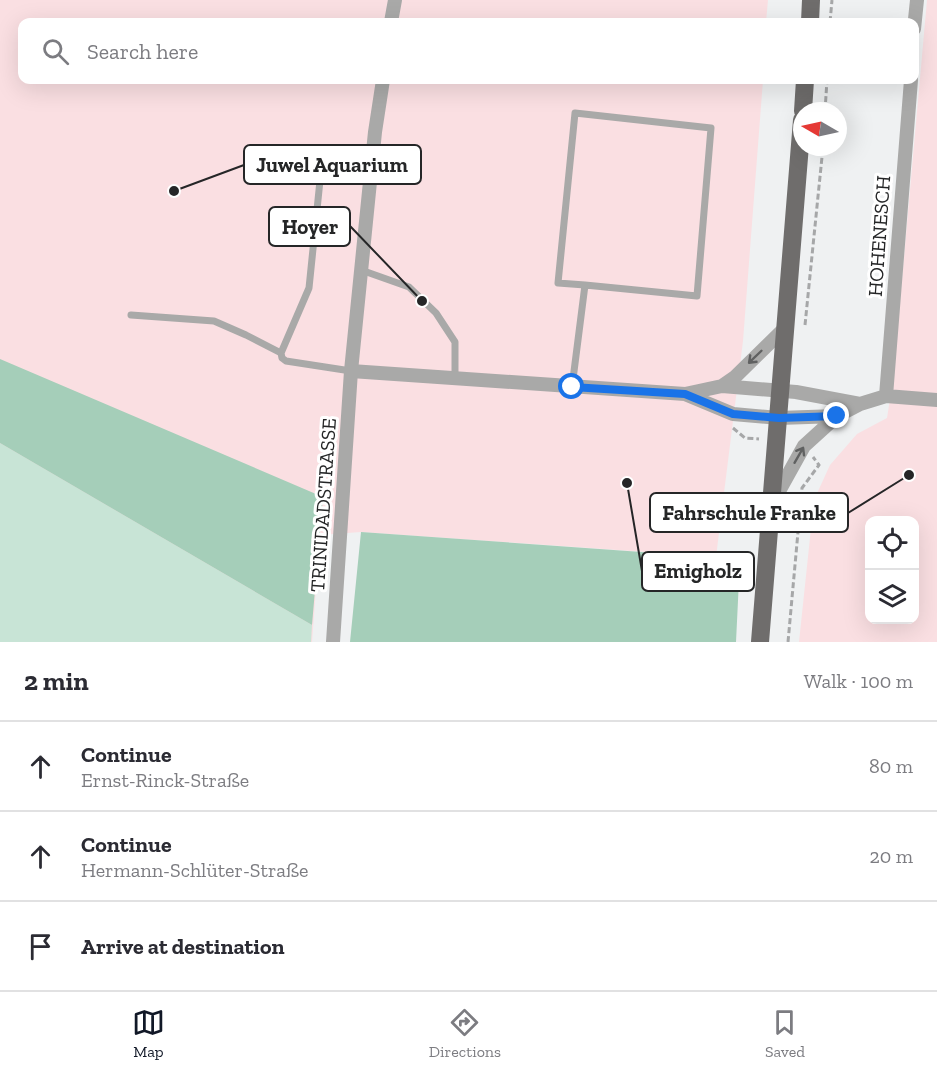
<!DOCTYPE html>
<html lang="en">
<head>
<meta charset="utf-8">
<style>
  :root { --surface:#fff; --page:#f2f2f3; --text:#2b2b33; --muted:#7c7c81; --line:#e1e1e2; --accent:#111827 }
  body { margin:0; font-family:"Zilla Slab",serif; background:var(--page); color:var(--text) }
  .controls { position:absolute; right:18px; bottom:18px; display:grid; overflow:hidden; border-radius:12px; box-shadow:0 6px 24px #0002 }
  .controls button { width:54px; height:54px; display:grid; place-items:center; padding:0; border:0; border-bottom:2px solid var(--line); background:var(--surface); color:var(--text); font:30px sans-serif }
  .compass { position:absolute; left:793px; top:102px; width:54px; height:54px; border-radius:50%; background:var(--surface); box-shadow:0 6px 24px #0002; rotate:279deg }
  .stop { position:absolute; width:18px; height:18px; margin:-14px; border:4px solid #1a73e8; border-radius:50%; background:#fff }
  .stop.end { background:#1a73e8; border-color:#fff; box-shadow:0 2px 6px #0008 }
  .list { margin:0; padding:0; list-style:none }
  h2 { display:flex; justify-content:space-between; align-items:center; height:78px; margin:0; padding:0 24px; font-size:26px }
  h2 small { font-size:20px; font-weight:400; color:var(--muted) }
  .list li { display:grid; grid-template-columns:39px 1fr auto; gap:18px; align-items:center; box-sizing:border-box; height:90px; padding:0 24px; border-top:2px solid var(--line) }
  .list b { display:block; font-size:22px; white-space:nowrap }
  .list p { margin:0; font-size:20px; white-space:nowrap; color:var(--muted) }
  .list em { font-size:20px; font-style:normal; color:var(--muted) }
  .icon { flex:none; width:33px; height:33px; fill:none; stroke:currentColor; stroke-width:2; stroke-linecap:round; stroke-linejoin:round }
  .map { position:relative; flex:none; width:937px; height:642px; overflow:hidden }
  .search { position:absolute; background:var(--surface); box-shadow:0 6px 24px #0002; left:18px; right:18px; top:18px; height:66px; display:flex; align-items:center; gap:15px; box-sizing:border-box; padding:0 21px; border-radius:12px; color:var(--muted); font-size:22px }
  .sheet { height:348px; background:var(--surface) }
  nav { display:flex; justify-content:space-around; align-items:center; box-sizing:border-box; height:84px; border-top:2px solid var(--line); background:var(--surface); font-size:16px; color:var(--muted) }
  nav a { display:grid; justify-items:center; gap:3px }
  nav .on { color:var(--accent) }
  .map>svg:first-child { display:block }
</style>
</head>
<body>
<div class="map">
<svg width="937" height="642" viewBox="0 0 937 642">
  <rect width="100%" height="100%" fill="#eff1f2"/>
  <path fill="#fadfe2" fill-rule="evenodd" d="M 0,0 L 768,0 L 766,22 L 22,22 L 22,80 L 763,80 L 743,341 L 716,557 L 361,532 L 320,535 L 312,642 L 0,642 Z
    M 927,0 L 937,0 L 937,642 L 799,642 L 814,500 L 830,465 L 857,434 L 887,418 L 893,380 ZM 870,520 L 914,520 L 914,620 L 870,620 Z"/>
  <path fill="#c8e4d6" d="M 0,443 L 312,625 L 311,642 L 0,642 Z"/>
  <path fill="#a5ceb9" d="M 0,359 L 323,497 L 312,625 L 0,443 Z
    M 361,532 L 740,559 L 736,642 L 350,642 Z"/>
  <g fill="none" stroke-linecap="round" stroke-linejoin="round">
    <path stroke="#a6a7a8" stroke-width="3" stroke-dasharray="6 3" stroke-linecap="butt" d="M 830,22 L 832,0
      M 825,111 L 827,80
      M 805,325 L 823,147
      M 733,428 L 745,438 L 759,439
      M 788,642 L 802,488 L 819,465 L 813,457"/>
    <path stroke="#a9a9a8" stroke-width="7" d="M 323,151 L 309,288 L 281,353 L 282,358 L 286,361 L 351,371
      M 361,270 L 409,287 L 436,313 L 455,342 L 455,378
      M 131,315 L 214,321 L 246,335 L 281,353
      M 572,387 L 585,285 L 697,296 L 711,128 L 575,113 L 558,283 L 585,285"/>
    <path stroke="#a9a9a8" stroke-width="14" d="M 391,22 L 395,0
      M 914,29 L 917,0
      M 351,371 L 685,394 L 722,386 L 796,392 L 860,404
      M 722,386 L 735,377 L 786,327
      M 685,394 L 733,414 L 779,418 L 837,416
      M 886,396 L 911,80
      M 774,500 L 804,446 L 837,416 L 860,404 L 886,396 L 937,400
      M 333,642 L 351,371 L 375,132 L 383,80"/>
    <path stroke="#6f6d6c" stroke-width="18" d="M 810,22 L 811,0
      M 803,111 L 805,80
      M 760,642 L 802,120"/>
  </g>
  <defs><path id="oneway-shaft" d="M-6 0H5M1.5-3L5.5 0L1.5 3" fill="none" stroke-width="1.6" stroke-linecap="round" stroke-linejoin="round" transform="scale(1.5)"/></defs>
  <g stroke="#606161">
    <use href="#oneway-shaft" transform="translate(755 357) rotate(136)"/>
    <use href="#oneway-shaft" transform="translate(799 455) rotate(-60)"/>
  </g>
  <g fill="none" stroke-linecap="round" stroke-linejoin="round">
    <path stroke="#1a73e8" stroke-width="8" d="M 572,387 L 685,394 L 733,414 L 779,418 L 837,416"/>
  </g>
  <g text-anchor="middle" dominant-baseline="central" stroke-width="6" stroke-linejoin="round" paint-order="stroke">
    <g font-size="20" fill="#252627" stroke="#fff">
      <text transform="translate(879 236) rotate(-86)">HOHENESCH</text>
      <text transform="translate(323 505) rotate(-86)">TRINIDADSTRASSE</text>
    </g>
  </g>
  <path fill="none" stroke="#252627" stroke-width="2" d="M174 191L244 165M422 301L350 226M909 475L848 513M627 483L642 571"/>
  <g fill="#252627" stroke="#fff" stroke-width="2">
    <circle cx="174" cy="191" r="6"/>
    <circle cx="422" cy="301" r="6"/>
    <circle cx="909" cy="475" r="6"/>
    <circle cx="627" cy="483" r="6"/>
  </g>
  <g fill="#fff" stroke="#252627" stroke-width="2">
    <rect x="244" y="145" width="177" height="39" rx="6"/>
    <rect x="269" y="207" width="81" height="39" rx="6"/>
    <rect x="650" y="493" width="198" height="39" rx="6"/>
    <rect x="642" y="552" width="112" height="39" rx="6"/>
  </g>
  <g font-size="21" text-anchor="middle" font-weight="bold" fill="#252627">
    <text x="332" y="172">Juwel Aquarium</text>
    <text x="310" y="234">Hoyer</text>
    <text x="749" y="520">Fahrschule Franke</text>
    <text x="698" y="578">Emigholz</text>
  </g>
</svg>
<div class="controls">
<button><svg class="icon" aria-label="locate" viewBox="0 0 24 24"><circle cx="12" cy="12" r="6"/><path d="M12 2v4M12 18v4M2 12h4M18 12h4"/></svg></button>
<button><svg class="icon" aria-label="layers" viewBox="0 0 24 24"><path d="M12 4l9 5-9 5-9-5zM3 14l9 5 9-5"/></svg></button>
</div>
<svg class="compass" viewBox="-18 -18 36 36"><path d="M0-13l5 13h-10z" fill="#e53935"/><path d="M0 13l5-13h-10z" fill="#7c7c81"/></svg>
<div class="stop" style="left:572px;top:387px"></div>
<div class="stop end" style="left:837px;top:416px"></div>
<div class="search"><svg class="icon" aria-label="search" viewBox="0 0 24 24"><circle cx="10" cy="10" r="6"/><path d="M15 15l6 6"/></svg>Search here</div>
</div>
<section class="sheet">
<h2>2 min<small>Walk · 100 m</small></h2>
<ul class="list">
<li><svg class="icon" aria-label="ahead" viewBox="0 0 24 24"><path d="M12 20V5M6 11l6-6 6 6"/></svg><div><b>Continue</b><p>Ernst-Rinck-Straße</p></div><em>80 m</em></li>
<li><svg class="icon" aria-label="ahead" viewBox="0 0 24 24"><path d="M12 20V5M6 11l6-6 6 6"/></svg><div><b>Continue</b><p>Hermann-Schlüter-Straße</p></div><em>20 m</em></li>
<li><svg class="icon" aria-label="arrive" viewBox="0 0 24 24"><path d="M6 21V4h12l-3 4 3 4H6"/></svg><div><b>Arrive at destination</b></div></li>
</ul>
</section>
<nav>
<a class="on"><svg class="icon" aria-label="map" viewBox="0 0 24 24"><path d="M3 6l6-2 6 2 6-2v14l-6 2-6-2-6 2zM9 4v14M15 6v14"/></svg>Map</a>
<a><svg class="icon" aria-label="directions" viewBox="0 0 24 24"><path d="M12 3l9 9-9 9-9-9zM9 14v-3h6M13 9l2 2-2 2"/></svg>Directions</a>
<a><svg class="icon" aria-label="saved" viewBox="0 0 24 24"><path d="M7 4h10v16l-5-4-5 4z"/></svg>Saved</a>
</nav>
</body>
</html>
